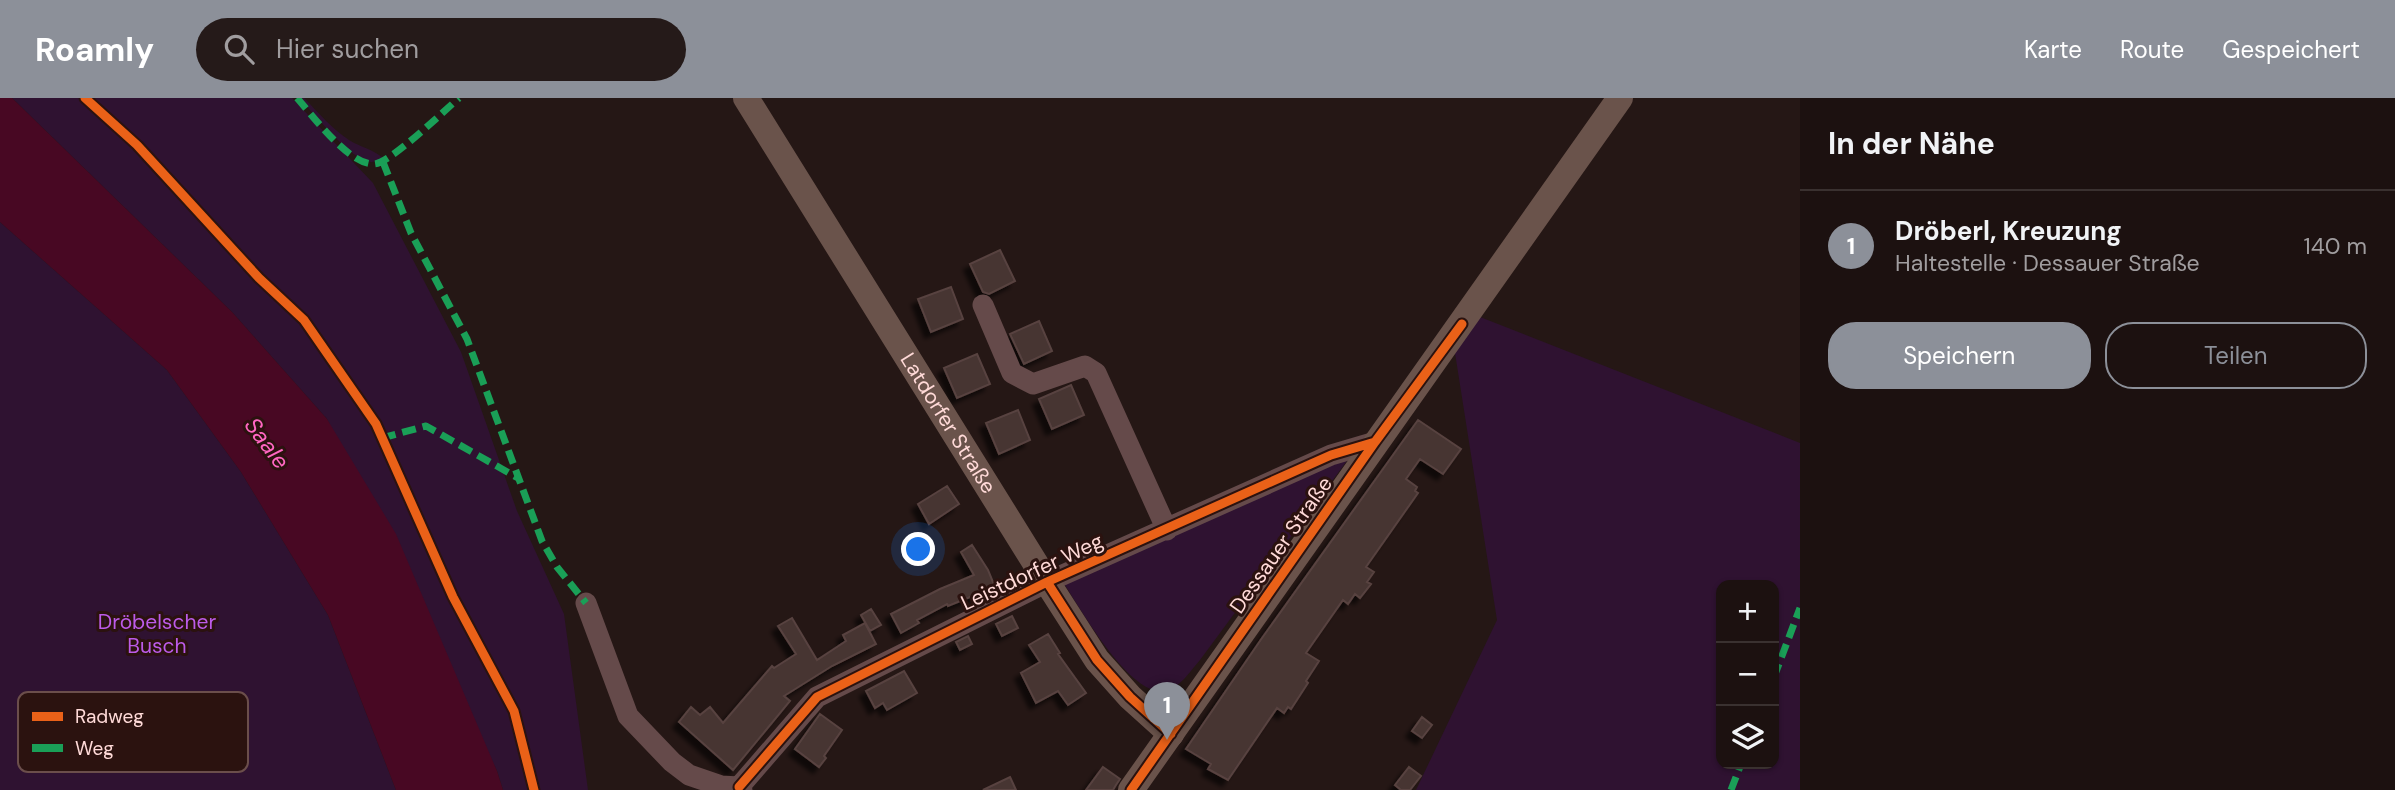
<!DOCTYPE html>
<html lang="de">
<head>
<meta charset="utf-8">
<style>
  :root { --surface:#1c1110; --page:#251a19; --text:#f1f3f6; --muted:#a09d9f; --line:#3a3130; --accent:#8c9099 }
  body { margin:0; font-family:"DM Sans",sans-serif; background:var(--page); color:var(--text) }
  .controls { position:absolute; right:21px; bottom:21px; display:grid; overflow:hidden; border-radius:14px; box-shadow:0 2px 5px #0004 }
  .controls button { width:63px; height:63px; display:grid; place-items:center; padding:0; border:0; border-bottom:2px solid var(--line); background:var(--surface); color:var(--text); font:35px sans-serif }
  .you { position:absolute; left:919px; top:452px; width:24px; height:24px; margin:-18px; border:5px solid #fff; border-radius:50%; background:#1a73e8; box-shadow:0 0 0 10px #1a73e833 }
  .badge { display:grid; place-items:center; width:46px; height:46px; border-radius:50%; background:var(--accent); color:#fff; font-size:23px; font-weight:700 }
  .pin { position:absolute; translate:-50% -58px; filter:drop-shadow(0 2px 4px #0008) }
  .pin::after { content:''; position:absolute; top:37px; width:24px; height:21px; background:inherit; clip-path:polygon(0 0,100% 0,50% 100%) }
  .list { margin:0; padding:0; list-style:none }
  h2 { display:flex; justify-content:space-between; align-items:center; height:91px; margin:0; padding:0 28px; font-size:30px }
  h2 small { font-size:23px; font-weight:400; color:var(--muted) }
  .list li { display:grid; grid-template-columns:46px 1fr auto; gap:21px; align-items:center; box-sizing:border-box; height:112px; padding:0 28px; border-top:2px solid var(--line) }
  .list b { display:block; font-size:26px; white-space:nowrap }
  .list p { margin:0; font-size:23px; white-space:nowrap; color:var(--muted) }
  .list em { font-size:23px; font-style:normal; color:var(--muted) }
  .actions { display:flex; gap:14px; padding:21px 28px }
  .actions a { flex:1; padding:16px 0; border:2px solid var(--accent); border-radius:28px; text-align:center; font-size:24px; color:var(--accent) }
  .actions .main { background:var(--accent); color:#fff }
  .icon { flex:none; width:38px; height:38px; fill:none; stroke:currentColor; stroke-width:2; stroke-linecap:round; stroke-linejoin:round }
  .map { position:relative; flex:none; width:1800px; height:692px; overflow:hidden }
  header { display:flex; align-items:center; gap:42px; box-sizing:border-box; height:98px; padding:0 35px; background:var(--accent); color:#fff }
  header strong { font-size:33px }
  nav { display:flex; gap:38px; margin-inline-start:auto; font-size:24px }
  .search { width:490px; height:63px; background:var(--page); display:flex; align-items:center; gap:18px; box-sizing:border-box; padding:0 24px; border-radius:38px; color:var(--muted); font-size:26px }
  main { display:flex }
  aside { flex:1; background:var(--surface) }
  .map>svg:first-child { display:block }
</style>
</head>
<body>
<header>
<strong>Roamly</strong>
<div class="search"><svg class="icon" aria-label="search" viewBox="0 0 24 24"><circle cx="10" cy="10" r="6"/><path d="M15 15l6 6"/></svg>Hier suchen</div>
<nav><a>Karte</a><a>Route</a><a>Gespeichert</a></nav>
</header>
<main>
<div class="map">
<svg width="1800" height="692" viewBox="0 0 1800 692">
  <defs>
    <filter id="shadow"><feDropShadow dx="-6" dy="6" stdDeviation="2" flood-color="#0009"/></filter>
  </defs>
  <rect width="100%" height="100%" fill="#251715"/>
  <path fill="#2f1231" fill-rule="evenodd" d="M 12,0 L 292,0 L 373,85 L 461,254 L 517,413 L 564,516 L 588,692 L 503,692 L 497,673 L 327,321 L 232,214 Z
    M 299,0 L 304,0 C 318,14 332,31 349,42 C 360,49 373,51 383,60 C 382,61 374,64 372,64 C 353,65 313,14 299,0 Z
    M 0,124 L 167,272 L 241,374 L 328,517 L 396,692 L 0,692 Z
    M 1475,217 L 1800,345 L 1800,692 L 1416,692 L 1497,522 L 1455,255 ZM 1721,487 L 1774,487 L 1774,666 L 1721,666 Z
    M 1349,360 L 1200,562 C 1190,573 1180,591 1163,593 C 1129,597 1080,510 1063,484 Z"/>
  <path fill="#480823" d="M 0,0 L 12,0 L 232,214 L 327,321 L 396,436 L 497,673 L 503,692 L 396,692 L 328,517 L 241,374 L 167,272 L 0,124 Z"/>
  <path fill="#463533" stroke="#584340" stroke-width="2" filter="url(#shadow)" d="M 1000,152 L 1015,183 L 989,196 L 983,194 L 970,166 Z
    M 951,189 L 963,221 L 931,234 L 918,201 Z
    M 1039,223 L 1052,253 L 1024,266 L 1010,236 Z
    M 977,256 L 990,286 L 957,300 L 944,270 Z
    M 1071,287 L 1084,317 L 1052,331 L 1039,301 Z
    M 1018,312 L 1030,342 L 999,356 L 986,325 Z
    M 1418,322 L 1461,351 L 1443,376 L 1420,361 L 1406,381 L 1417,389 L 1415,393 L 1418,395 L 1366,469 L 1374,474 L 1367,484 L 1371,486 L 1360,500 L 1355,496 L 1348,506 L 1343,502 L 1306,555 L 1319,563 L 1306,583 L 1308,585 L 1291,611 L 1288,609 L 1284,615 L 1277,610 L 1228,682 L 1208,671 L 1211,666 L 1186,651 L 1262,540 Z
    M 947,388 L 959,406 L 929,426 L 918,406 Z
    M 972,447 L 988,472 L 995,489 L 948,508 L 947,506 L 917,522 L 919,525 L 901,535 L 891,516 L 940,491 L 974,477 L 961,454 Z
    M 871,511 L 881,527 L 870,533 L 861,517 Z
    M 1012,518 L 1018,530 L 1002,538 L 996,526 Z
    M 792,520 L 817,562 L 846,543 L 843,537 L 865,525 L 876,546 L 832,568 L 784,598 L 790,603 L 733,672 L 679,624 L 691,609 L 700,617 L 710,609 L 723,625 L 772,568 L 774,570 L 796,556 L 778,528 Z
    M 1048,536 L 1060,555 L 1058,556 L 1086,595 L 1068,607 L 1058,593 L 1036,605 L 1021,575 L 1040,564 L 1029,547 Z
    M 968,538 L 972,546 L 960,552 L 956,544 Z
    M 904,573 L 917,595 L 887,612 L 883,605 L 875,610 L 866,593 Z
    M 820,616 L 842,632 L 824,658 L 826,660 L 819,669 L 795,651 Z
    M 1422,619 L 1432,627 L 1422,640 L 1412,633 Z
    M 1103,669 L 1120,681 L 1116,687 L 1113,692 L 1086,692 Z
    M 1409,669 L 1421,678 L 1410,692 L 1401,692 L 1395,687 Z
    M 1010,679 L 1016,692 L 983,692 Z"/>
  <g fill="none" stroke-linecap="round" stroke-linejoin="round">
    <path stroke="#654a4a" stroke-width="21" d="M 983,207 L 1012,275 L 1033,286 L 1085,268 L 1096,275 L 1167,432
      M 586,505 L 628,618 L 672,664 L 689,677 L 721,688 L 739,689 L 742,692
      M 739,689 L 817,599 L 1047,484 L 1331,357 L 1375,344"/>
    <g stroke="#6a534b" stroke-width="26">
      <path id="s1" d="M 746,0 L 1047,484 L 1097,562 L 1130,599 L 1171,636"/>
      <path d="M 1131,692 L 1620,0"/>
    </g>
    <path stroke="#1a9f57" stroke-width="7" stroke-dasharray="14 7" stroke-linecap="butt" d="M 297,0 C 313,18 349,67 374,66 C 389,66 444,13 459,0
      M 383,64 L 411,135 L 467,241 L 542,443 L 557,469 L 586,505
      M 382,340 L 426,328 L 518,380
      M 1774,579 L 1800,510
      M 1731,692 L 1741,666"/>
    <g stroke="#2b120f" stroke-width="13">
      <path id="cycleway" d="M 85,0 L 137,47 L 259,180 L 304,222 L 376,326 L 453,499 L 514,613 L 534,692
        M 1047,484 L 1097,562 L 1130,599 L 1171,636
        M 739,689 L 817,599 L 1047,484 L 1331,357 L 1375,344
        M 1131,692 L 1375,344 L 1462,226"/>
    </g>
    <use href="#cycleway" stroke="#ea6118" stroke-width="9"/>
  </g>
  <g text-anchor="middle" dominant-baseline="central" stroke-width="6" stroke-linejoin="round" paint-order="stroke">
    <g font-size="21" fill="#ffdad8" stroke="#2b120f">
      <text stroke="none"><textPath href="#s1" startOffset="383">Latdorfer Straße</textPath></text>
      <text transform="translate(1281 447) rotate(-55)">Dessauer Straße</text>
      <text transform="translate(1032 474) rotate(-25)">Leistdorfer Weg</text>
    </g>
    <g font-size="21" fill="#bc5be8" stroke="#2b120f">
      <text x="157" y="524">Dröbelscher<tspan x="157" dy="24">Busch</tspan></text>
    </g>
    <g font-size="23" font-style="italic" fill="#ff66c2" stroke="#2b120f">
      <text transform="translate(267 345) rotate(53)">Saale</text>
    </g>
  </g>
  <rect x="18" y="594" width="230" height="80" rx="10" fill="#2b120f" stroke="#6b4e4b" stroke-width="2"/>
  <rect x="32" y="614" width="31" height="9" fill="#ea6118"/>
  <rect x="32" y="646" width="31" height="8" fill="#1a9f57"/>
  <g font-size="19" fill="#ffdad8">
    <text x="75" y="625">Radweg</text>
    <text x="75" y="657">Weg</text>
  </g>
</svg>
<div class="controls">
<button>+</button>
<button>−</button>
<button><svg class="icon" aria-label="layers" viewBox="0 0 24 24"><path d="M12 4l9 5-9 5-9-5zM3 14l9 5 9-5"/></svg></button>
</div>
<div class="you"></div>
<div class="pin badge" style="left:1167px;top:642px">1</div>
</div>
<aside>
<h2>In der Nähe<small></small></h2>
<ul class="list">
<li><span class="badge">1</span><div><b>Dröberl, Kreuzung</b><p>Haltestelle · Dessauer Straße</p></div><em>140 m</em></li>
</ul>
<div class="actions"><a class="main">Speichern</a><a>Teilen</a></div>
</aside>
</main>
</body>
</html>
